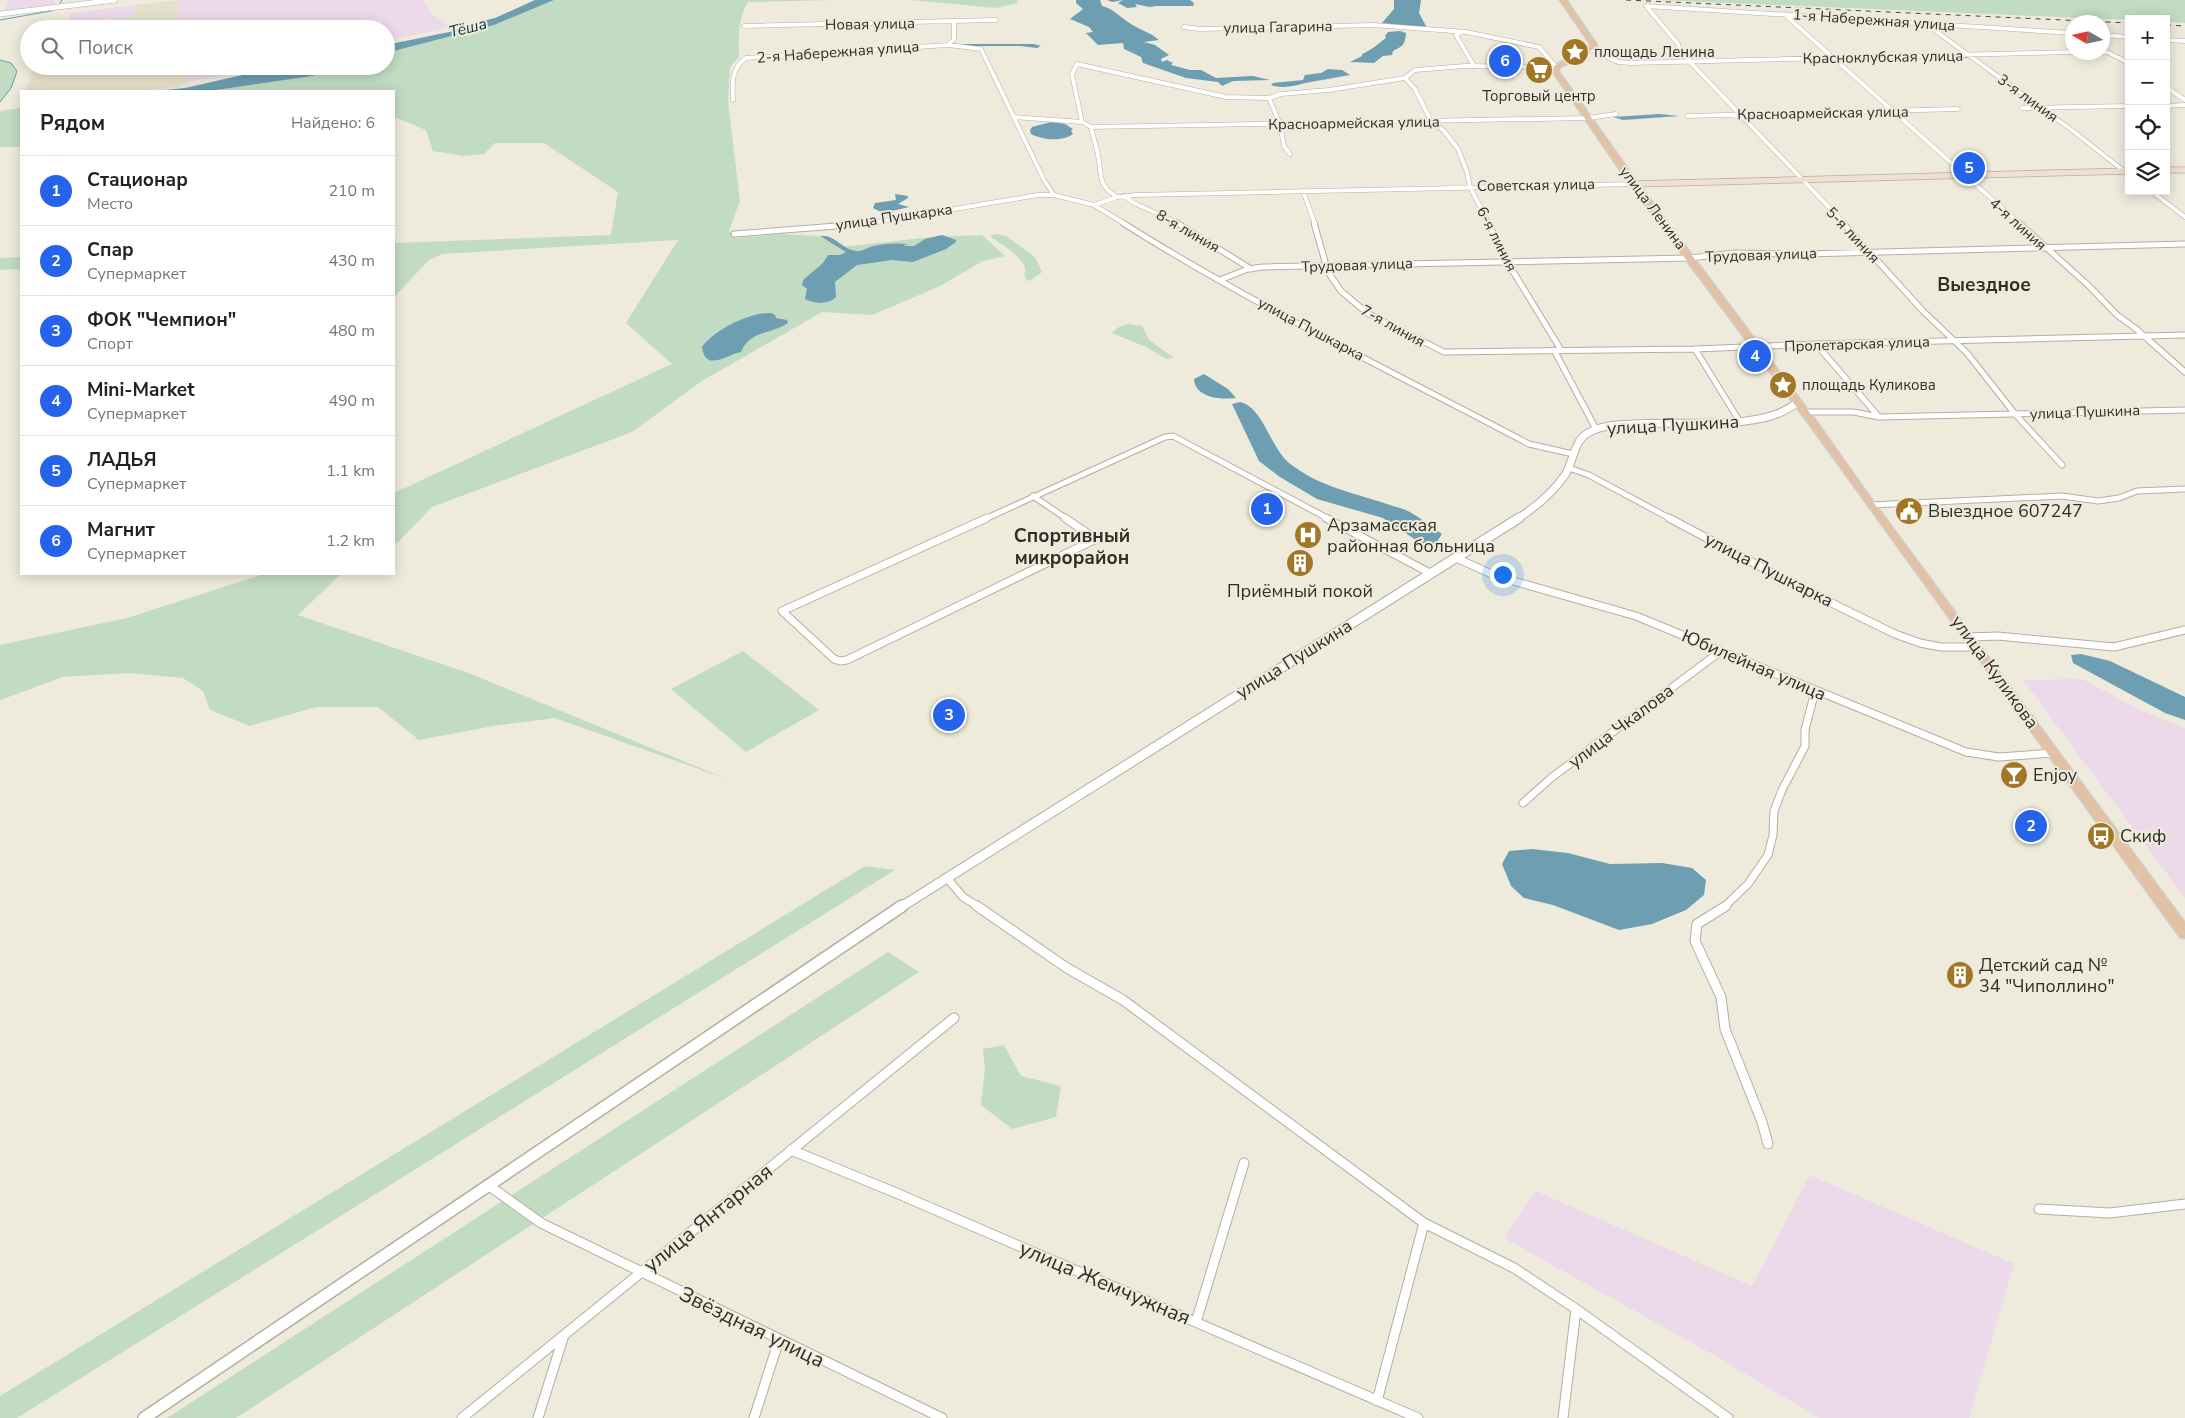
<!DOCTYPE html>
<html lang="ru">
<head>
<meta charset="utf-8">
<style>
  :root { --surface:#fff; --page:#f2f2f2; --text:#222; --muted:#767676; --line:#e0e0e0; --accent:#2563eb }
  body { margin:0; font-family:"Nunito Sans",sans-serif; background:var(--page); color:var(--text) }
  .controls { position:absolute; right:15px; top:15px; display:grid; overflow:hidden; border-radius:0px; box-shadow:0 2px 12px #0003 }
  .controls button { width:45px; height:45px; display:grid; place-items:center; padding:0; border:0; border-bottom:1px solid var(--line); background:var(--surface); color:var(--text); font:25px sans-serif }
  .compass { position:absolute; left:2065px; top:15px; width:45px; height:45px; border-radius:50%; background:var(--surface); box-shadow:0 2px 12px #0003; rotate:279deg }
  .you { position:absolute; left:1502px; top:574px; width:18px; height:18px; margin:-12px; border:4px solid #fff; border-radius:50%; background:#1a73e8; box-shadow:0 0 0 8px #1a73e833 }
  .badge { display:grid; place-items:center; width:32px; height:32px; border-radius:50%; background:var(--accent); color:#fff; font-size:16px; font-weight:700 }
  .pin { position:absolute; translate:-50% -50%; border:2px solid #fff; box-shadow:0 1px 5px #0006 }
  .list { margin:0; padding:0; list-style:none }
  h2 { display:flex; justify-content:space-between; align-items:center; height:65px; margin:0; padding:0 20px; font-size:21px }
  h2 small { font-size:16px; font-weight:400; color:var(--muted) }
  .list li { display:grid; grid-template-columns:32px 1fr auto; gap:15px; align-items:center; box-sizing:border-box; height:70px; padding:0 20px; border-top:1px solid var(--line) }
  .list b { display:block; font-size:19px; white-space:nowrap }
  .list p { margin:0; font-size:16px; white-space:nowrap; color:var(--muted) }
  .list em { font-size:16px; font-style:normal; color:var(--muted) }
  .icon { flex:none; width:28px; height:28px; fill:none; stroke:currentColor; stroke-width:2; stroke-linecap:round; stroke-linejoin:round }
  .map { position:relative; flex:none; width:2185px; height:1418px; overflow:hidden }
  .search { position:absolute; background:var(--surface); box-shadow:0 2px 12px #0003; left:20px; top:20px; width:375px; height:55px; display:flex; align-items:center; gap:12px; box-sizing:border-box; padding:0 18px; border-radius:28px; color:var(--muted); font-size:19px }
  .panel { position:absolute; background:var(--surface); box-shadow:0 2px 12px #0003; left:20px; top:90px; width:375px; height:485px; border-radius:0px }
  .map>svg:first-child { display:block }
</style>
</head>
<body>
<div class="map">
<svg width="2185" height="1418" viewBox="0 0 2185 1418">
  <rect width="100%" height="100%" fill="#eeebdc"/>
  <path fill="#e5e0ca" d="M 180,0 L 175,29 L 94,29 L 104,26 L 112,20 L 110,19 L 134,16 L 136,5 Z
    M 35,66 L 186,66 L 188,82 L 178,87 L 135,91 L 25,91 Z"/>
  <path fill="#ecdaeb" d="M 9,0 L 55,0 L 53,7 L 4,13 Z
    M 180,0 L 422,0 L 431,13 L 451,27 L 386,41 L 386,29 L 175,29 Z
    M 136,5 L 134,16 L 100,20 L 90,25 L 69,24 L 70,13 Z
    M 186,66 L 275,66 L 188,82 Z
    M 2082,679 L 2140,710 L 2185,728 L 2185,898 L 2023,680 Z
    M 1810,1175 L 2014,1264 L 1969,1418 L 1819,1418 L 1710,1353 L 1504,1238 L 1536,1191 L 1752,1286 Z"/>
  <path fill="#c2dbc3" d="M 554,0 L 836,0 L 748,2 C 737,21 739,36 739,57 L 730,67 L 728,102 L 740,201 L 729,231 L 735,238 L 781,234 L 818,236 L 841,247 L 932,237 L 982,235 L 1005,256 L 983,261 L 940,286 L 872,315 L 822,312 L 702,381 L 632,432 L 432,507 L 399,541 L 394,544 L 394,493 L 672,364 L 626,323 L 678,240 L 442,254 L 429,260 L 394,297 L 394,243 L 611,235 L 618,192 L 544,143 L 495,143 L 484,154 L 464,156 L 433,151 L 426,130 L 394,117 L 394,91 L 209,91 L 312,76 L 324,73 L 330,66 L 386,66 L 386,53 L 494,25 Z
    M 911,0 L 1017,0 L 1018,3 L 996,8 Z
    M 1659,0 L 2185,0 L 2185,23 L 2166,22 L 2166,19 L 2129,20 Z
    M 0,60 L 11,63 L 17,71 C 15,84 9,93 0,102 Z
    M 21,108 L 21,147 L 0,147 L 0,111 Z
    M 997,234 L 1006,236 L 1035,257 L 1042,272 L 1030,281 L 1026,279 L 1024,274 C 1031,262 1002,244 992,238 L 991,235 Z
    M 21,257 L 21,269 L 0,270 L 0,258 Z
    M 1128,324 L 1142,326 L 1149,340 L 1174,358 L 1166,359 L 1146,347 L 1112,333 L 1119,327 Z
    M 264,574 L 341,574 L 298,615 L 471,674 L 727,779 L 555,718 L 499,725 L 419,740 L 378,707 L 316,707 L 250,726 L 210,710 L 203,691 L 183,678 L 128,673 L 63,677 L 0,700 L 0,645 L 127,618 Z
    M 743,651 L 819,710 L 746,752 L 671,689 Z
    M 865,866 L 895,870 L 17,1418 L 0,1418 L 0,1396 Z
    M 888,952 L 919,972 L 236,1418 L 167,1418 Z
    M 1004,1045 L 1021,1076 L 1061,1086 L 1056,1117 L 1012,1129 L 981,1105 L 985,1069 L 983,1049 Z"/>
  <path fill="#6d9eb2" d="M 535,0 L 554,0 L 494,25 L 386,53 L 386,45 L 454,31 L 460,27 L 495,18 Z
    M 1076,0 L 1100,0 L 1102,6 C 1112,8 1119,16 1128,22 C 1138,29 1150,32 1159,40 L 1144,42 L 1155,45 L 1169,55 L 1161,59 L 1162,62 L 1167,60 L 1173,63 L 1171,65 L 1190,70 L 1201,70 L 1216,78 L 1253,76 L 1270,80 L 1233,81 L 1222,86 L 1218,82 L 1186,78 L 1143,63 L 1141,57 L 1124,49 L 1123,43 L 1098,45 L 1086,33 L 1093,32 L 1089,27 L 1070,19 L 1083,9 L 1076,3 Z
    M 1107,0 L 1190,0 L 1194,3 L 1193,6 L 1156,6 L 1150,7 L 1135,4 L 1137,7 L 1127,8 L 1118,3 L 1123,0 L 1112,2 Z
    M 1394,0 L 1421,0 L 1419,13 L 1427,28 L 1382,23 L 1394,9 Z
    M 1400,31 L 1406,33 C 1405,45 1403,46 1393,51 L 1392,55 L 1383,56 L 1374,63 L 1350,62 L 1362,56 L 1362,54 C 1370,51 1378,44 1386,38 L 1385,36 L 1388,32 Z
    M 957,44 L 1034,44 L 1041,46 L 1037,48 L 1020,46 L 965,46 Z
    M 282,66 L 330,66 L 324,73 L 312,76 L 209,91 L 156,91 L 185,88 Z
    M 1328,69 L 1342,70 L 1350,75 L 1305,83 C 1295,86 1282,89 1271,85 L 1273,83 L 1303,80 L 1305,75 L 1321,73 Z
    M 1659,114 L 1679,116 L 1623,120 L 1613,117 Z
    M 1051,122 L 1065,124 L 1073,129 L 1071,131 L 1073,134 C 1062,142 1043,140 1031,134 L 1030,130 L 1032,127 Z
    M 895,194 L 908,196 L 908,198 L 898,204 L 909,207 L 883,213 L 873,208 L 875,203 L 896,200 Z
    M 942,235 L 956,240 L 956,242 L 946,249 L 913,262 L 892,260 L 857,265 L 835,282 L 836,297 C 828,305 815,304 805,299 L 807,289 L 802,285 L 803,280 L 823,263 L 828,255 L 840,255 L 846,252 L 820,236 C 834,234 843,250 856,251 C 862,252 868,247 874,246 C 885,243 898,243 909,244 L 904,245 L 905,246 L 914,246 L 925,239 Z
    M 771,313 L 775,315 L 776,318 L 787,320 L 788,323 C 770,335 750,330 741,352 C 728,354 705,373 702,347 C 714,330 750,312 771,313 Z
    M 1204,374 L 1228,389 L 1236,398 C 1221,400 1195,398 1194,379 Z
    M 1240,402 C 1263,407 1270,447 1289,463 C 1318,486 1350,492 1384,503 C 1392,506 1402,508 1410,512 C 1421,518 1431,527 1442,534 L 1436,543 L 1428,545 L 1419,542 L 1383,518 L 1317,499 L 1280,477 L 1259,461 L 1232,404 Z
    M 2081,654 L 2110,661 L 2185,697 L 2185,720 L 2165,713 L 2073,663 L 2071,655 Z
    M 1532,849 L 1568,853 L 1610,864 L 1662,863 L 1692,868 L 1706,880 L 1704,895 L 1686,910 L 1652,924 L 1619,930 L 1553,905 L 1524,898 L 1511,886 L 1502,864 L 1509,851 Z"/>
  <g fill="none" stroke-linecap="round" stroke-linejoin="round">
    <path stroke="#6d9eb2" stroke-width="1" d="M 0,20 L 51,11 L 56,9 L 62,0
      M 0,60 L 11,63 L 17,71 L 11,88 L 0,102"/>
    <g stroke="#b2afa1" stroke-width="5">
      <path id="minor-far3" d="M 1646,6 L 1678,44 L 1680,51 L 1690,62 L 1845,224
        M 1646,6 L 2072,33
        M 1784,14 L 2020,224
        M 1926,24 L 2073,131 L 2129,175
        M 744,26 L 996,20
        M 1184,27 L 1201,29 L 1373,25 L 1466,32 L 1539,47 L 1556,67
        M 1462,32 L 1456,35 L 1474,66
        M 2102,35 L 2129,37
        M 2166,40 L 2185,41
        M 948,45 L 954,39 L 954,22
        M 1590,49 L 1618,62 L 1631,63 L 2076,52
        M 2102,52 L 2107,52 L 2129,63
        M 1405,78 L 1415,89 L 1431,121 L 1444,131 L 1458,149 L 1467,172 L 1470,187 L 1489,224
        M 1405,78 L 1415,70 L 1465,66 L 1556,67
        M 2166,87 L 2185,100
        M 1269,98 L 1280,124 L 1284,146 L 1290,154
        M 733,100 C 732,84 731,68 746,58 L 948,45 L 981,49 L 1044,180 L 1054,195
        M 2166,106 L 2185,105
        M 2022,108 L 2129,106
        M 1687,116 L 1958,109
        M 1014,117 L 1082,122 L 1091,127
        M 1082,122 L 1072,74 L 1077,64 L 1226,97 L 1269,98 L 1281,94 L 1329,90 L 1405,78
        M 1091,127 L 1588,118 L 1616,114
        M 1091,127 C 1093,137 1096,145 1098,155 C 1102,175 1097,185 1117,197
        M 1303,191 L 1315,224
        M 2151,191 L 2185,217
        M 1124,196 L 1134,203 L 1180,224
        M 1094,205 L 1117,197 L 1136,195 L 1634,184
        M 865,224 L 1038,195 L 1054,195 L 1094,205 L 1125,224"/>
    </g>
    <g stroke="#b2afa1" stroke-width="7">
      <path id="minor-far2" d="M 1123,223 C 1253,305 1393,372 1529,444 L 1573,454
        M 1177,223 L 1251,269
        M 1314,223 L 1328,272 L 1341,291 L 1367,313 L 1444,352 L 1695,349 L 1816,344 L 2185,335
        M 1488,223 L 1511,268 L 1561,350
        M 1843,223 L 1923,311 L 1967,353 L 2015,414 L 2062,465
        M 2019,223 L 2089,286 L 2117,315 L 2135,328 L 2185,372
        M 734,234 L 875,223
        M 1220,280 L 1248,269 L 1263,267 L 1690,258 L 1734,253 L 1806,254 L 2185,244
        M 1816,344 L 1879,417
        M 1695,349 L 1740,422
        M 1554,350 L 1596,429
        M 1805,412 L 1854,412 L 1879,417 L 2185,410
        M 1569,468 L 1589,475 L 1671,519
        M 1033,496 L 1067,519
        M 1871,505 L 2062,496 L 2098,501 L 2119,498 L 2137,491 L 2185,489
        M 985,519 L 1165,437 L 1173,436 L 1329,519"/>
    </g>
    <g stroke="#b2afa1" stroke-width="9">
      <path id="minor-far1" d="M 987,518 L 782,611 L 834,659 L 840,661 L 847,660 L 1096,539
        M 1065,518 L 1096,539
        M 1326,518 L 1430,573
        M 1669,518 L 1793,584 L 1895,634 L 1920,643 L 1941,647 L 1976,647
        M 1456,558 L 1496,576 L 1636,616 L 1966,752 L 1999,757 L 2054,753
        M 1969,637 L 1998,636 L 2114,647 L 2185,630
        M 1523,803 L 1551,778 L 1721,651
        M 947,878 L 963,897 L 979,907
        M 1724,907 L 1748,884 L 1768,855 L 1773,835 L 1774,811 L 1782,790 L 1805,746 L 1805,730 L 1815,691"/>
    </g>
    <g stroke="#b2afa1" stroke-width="11">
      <path id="minor" d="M 977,906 L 1067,968 L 1123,1000 L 1424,1223 L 1514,1268 L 1576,1309 L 1728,1418
        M 1726,906 L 1697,924 L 1695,941 L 1721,997 L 1725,1029 L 1762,1122 L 1768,1144
        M 791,1150 L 894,1192 L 1418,1418
        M 488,1185 L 541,1223 L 942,1418
        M 2039,1209 L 2110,1213 L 2185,1204
        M 1196,1322 L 1244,1163
        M 1377,1401 L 1424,1223
        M 462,1418 L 954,1018
        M 538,1418 L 564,1335
        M 754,1418 L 779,1340
        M 1563,1418 L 1576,1309"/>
    </g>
    <g stroke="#b2afa1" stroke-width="6">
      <path id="tertiary-far3" d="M 0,14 L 115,0"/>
    </g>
    <g stroke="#b2afa1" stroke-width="9">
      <path id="tertiary-far2" d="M 1517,519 C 1536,507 1552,494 1565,475 C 1573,463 1574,440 1588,433 C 1601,425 1619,425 1633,424 C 1675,421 1736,428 1774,415 C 1782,413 1790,407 1798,403"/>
    </g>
    <g stroke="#b2afa1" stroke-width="11">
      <path id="tertiary-far1" d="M 901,907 L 1519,518"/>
    </g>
    <g stroke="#b2afa1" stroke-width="14">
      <path id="tertiary" d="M 144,1418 L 902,906"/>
    </g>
    <g stroke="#b2afa1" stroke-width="7">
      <path id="secondary" d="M 2166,170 L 2185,170
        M 1634,184 L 2129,171"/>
    </g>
    <g stroke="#cdcdcc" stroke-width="3">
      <path id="primary" d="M 1560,0 L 1566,0 L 1597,45 L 1592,50 L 1559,68 L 1559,72 L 1637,182 L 1816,421 L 1874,503 L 2185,923 L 2185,938 L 2180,937 L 1810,425 L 1631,186 L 1553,72 L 1554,66 L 1591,45 Z"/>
    </g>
    <use href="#minor-far3" stroke="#fff" stroke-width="4"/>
    <use href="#minor-far2" stroke="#fff" stroke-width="5"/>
    <use href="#minor-far1" stroke="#fff" stroke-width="7"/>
    <use href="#minor" stroke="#fff" stroke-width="9"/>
    <use href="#tertiary-far3" stroke="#fff" stroke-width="5"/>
    <use href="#tertiary-far2" stroke="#fff" stroke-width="7"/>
    <use href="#tertiary-far1" stroke="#fff" stroke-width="9"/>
    <use href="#tertiary" stroke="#fff" stroke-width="11"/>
    <use href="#secondary" stroke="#f1e0d1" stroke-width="5.5"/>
    <use href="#primary" fill="#e3c1a4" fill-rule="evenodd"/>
    <path stroke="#4a4942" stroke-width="1" stroke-dasharray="5 5" stroke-linecap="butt" d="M 1626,0 L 2129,23
      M 2166,25 L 2185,26"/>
  </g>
  <defs>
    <g id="sight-disc" transform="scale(1.4375)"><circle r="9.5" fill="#a17726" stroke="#eeebdc"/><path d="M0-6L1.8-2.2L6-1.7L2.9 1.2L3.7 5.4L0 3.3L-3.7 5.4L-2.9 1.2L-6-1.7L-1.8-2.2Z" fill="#fff"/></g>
    <g id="supermarket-disc" transform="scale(1.4375)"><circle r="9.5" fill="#a17726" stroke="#eeebdc"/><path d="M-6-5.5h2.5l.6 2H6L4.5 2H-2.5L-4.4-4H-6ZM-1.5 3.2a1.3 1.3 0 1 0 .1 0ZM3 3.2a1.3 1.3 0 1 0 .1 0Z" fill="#fff"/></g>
    <g id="civic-disc" transform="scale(1.4375)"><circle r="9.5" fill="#a17726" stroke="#eeebdc"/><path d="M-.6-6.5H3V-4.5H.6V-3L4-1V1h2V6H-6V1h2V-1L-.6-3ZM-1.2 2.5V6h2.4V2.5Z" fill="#fff"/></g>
    <g id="hospital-disc" transform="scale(1.4375)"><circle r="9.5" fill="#a17726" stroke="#eeebdc"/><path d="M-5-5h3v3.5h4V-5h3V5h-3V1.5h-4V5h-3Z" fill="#fff"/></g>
    <g id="building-disc" transform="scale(1.4375)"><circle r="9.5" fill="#a17726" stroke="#eeebdc"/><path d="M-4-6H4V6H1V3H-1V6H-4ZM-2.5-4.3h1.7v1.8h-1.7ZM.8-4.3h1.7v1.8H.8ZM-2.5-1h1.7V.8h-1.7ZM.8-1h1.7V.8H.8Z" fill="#fff"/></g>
    <g id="bar-disc" transform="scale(1.4375)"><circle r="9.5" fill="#a17726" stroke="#eeebdc"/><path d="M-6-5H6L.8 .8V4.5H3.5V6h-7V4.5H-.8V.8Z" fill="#fff"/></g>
    <g id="bus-disc" transform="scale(1.4375)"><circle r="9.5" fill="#a17726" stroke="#eeebdc"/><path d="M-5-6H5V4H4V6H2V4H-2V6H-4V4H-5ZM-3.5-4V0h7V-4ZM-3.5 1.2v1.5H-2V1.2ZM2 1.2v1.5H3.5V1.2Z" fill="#fff"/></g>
  </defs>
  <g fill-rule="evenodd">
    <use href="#sight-disc" x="1575" y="52"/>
    <use href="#supermarket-disc" x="1539" y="70"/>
    <use href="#sight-disc" x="1783" y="385"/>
    <use href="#civic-disc" x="1909" y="511"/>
    <use href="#hospital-disc" x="1308" y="535"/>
    <use href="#building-disc" x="1300" y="563"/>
    <use href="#bar-disc" x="2014" y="775"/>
    <use href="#bus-disc" x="2101" y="836"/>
    <use href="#building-disc" x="1960" y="975"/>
  </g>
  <g text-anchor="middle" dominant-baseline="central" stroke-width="4" stroke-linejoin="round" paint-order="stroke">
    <g font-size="15" fill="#302f29" stroke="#eeebdc">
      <text transform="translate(1874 20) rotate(4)">1-я Набережная улица</text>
      <text transform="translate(870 24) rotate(-1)">Новая улица</text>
      <text transform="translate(1278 27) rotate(-1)">улица Гагарина</text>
      <text transform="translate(838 52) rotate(-4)">2-я Набережная улица</text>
      <text transform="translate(1883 57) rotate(-1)">Красноклубская улица</text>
      <text transform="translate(2028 98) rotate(36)">3-я линия</text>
      <text transform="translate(1823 113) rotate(-1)">Красноармейская улица</text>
      <text transform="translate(1354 123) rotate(-1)">Красноармейская улица</text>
      <text transform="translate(1536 185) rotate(-1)">Советская улица</text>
      <text transform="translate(1653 208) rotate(53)">улица Ленина</text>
      <text transform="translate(894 217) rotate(-8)">улица Пушкарка</text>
      <text transform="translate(2018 224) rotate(42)">4-я линия</text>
      <text transform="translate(1188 231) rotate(30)">8-я линия</text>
      <text transform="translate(1853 235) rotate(47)">5-я линия</text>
      <text transform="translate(1497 239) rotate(63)">6-я линия</text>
      <text transform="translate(1761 255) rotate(-2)">Трудовая улица</text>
      <text transform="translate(1357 265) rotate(-2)">Трудовая улица</text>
      <text transform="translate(1393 326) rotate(29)">7-я линия</text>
      <text transform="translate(1311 329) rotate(28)">улица Пушкарка</text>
      <text transform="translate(1857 344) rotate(-2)">Пролетарская улица</text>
      <text transform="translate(2085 412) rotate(-2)">улица Пушкина</text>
    </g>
    <g font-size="15" fill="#302f29" stroke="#eeebdc" text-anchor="start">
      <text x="1594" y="52">площадь Ленина</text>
      <text x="1539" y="96" text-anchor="middle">Торговый центр</text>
      <text x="1802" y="385">площадь Куликова</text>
    </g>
    <g font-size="16" font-style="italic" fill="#043342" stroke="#eeebdc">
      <text transform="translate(468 28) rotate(-14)">Тёша</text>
    </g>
    <g font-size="18" fill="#302f29" stroke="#eeebdc">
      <text transform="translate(1673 425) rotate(-3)">улица Пушкина</text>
      <text transform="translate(1769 570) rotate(27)">улица Пушкарка</text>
      <text transform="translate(1294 659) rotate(-32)">улица Пушкина</text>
      <text transform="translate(1754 665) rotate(23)">Юбилейная улица</text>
      <text transform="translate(1995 672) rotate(54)">улица Куликова</text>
      <text transform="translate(1621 726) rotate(-37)">улица Чкалова</text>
    </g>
    <g font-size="18" fill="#302f29" stroke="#eeebdc" text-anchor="start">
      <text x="1928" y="511">Выездное 607247</text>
      <text x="1327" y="525">Арзамасская<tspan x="1327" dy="21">районная больница</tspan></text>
      <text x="1300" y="591" text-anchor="middle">Приёмный покой</text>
      <text x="2033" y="775">Enjoy</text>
      <text x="2120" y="836">Скиф</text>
      <text x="1979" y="965">Детский сад №<tspan x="1979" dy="21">34 "Чиполлино"</tspan></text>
    </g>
    <g font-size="19" font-weight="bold" fill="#302f29" stroke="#eeebdc">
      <text x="1984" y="285">Выездное</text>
    </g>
    <g font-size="19" font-weight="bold" fill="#302f29" stroke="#eeebdc">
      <text x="1072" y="536">Спортивный<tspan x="1072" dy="22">микрорайон</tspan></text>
    </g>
    <g font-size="21" fill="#302f29" stroke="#eeebdc">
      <text transform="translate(708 1218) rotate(-39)">улица Янтарная</text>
      <text transform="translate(1105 1283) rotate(23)">улица Жемчужная</text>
      <text transform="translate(752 1327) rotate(26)">Звёздная улица</text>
    </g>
  </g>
</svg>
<div class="controls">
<button>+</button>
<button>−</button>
<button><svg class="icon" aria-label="locate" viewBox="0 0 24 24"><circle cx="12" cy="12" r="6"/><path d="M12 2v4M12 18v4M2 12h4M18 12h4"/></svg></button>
<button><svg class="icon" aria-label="layers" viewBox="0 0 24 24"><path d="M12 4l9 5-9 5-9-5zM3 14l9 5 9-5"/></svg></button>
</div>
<svg class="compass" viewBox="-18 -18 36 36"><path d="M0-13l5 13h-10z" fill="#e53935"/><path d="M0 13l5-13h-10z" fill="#767676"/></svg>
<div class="you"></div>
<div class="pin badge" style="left:1267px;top:509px">1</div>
<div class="pin badge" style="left:2031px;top:826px">2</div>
<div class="pin badge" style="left:949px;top:715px">3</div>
<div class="pin badge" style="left:1755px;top:356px">4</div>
<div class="pin badge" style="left:1969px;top:168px">5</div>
<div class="pin badge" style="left:1505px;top:61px">6</div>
<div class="search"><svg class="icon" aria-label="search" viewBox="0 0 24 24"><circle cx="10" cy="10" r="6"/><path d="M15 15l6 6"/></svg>Поиск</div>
<section class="panel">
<h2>Рядом<small>Найдено: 6</small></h2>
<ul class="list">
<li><span class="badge">1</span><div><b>Стационар</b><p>Место</p></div><em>210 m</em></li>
<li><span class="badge">2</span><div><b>Спар</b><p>Супермаркет</p></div><em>430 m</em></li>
<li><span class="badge">3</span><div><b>ФОК &quot;Чемпион&quot;</b><p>Спорт</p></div><em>480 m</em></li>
<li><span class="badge">4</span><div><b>Mini-Market</b><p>Супермаркет</p></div><em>490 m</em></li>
<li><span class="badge">5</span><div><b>ЛАДЬЯ</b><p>Супермаркет</p></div><em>1.1 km</em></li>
<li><span class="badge">6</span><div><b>Магнит</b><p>Супермаркет</p></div><em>1.2 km</em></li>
</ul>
</section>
</div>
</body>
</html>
